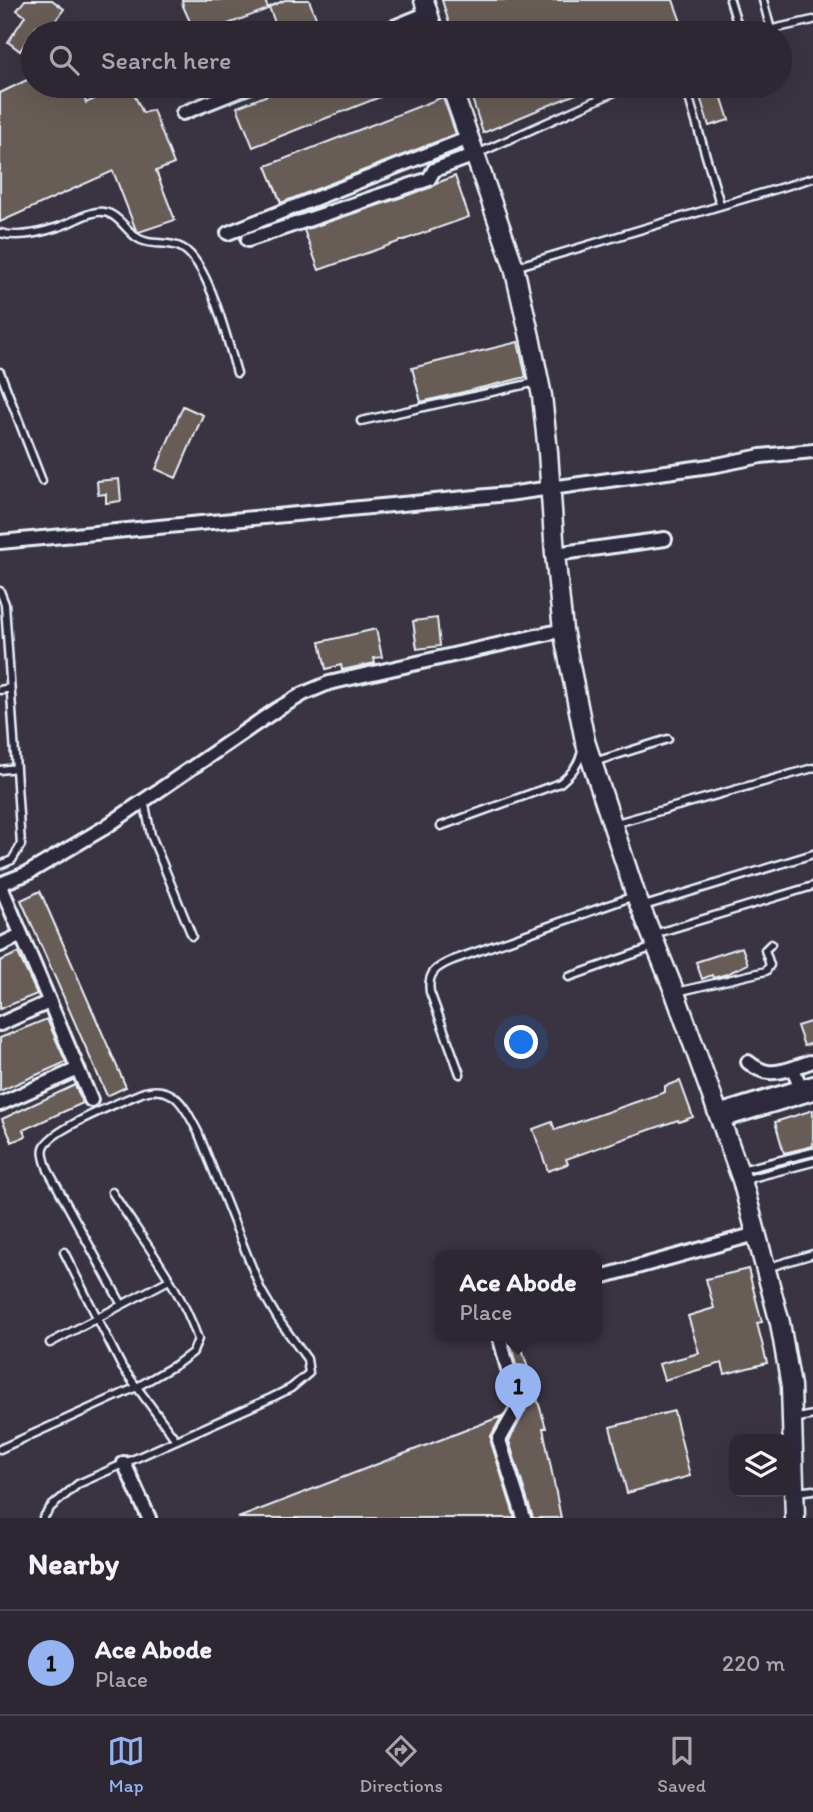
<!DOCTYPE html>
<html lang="en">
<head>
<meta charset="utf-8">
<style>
  :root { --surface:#2c2732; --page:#342f3a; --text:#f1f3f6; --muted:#a6a5ac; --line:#48444d; --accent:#95b2f1 }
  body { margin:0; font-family:Itim,sans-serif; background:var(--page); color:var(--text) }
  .controls { position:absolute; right:21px; bottom:21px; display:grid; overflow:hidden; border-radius:14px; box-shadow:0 7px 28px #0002 }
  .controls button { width:63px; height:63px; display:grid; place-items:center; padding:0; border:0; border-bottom:2px solid var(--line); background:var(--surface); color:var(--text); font:35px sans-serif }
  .you { position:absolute; left:522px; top:1043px; width:24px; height:24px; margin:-18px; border:5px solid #fff; border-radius:50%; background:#1a73e8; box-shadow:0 0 0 10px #1a73e833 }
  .badge { display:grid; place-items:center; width:46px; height:46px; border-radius:50%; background:var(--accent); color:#111; font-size:23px; font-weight:700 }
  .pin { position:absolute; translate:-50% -58px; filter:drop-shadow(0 2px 4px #0008) }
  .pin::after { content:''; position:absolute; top:37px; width:24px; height:21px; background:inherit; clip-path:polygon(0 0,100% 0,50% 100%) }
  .popup { position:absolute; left:434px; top:1250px; width:168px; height:91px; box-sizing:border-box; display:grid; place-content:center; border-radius:14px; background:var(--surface); filter:drop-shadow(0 2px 5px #0005); font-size:23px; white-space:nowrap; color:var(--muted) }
  .popup b { font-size:26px; color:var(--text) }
  .popup::after { content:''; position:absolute; left:50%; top:100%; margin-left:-14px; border:14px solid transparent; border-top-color:var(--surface) }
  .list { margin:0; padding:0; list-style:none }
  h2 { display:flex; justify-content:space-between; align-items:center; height:91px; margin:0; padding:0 28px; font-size:30px }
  h2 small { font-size:23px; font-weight:400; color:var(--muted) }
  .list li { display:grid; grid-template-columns:46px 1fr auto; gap:21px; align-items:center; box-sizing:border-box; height:105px; padding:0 28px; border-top:2px solid var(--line) }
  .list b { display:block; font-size:26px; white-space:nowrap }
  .list p { margin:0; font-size:23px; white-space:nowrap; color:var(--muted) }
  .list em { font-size:23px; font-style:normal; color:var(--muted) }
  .icon { flex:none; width:38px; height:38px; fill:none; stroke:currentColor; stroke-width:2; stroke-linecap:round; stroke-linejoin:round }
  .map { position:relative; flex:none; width:813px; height:1518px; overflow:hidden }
  .search { position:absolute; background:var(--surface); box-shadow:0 7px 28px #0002; left:21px; right:21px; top:21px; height:77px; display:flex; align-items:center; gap:18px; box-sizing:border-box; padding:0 24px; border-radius:38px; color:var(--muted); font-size:26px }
  .sheet { height:196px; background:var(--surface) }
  nav { display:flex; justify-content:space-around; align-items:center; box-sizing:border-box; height:98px; border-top:2px solid var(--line); background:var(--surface); font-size:19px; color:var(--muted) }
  nav a { display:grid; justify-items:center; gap:4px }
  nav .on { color:var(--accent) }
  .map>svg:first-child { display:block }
</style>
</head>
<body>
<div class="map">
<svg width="813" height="1518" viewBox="0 0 813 1518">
  <rect width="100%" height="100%" fill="#3a3442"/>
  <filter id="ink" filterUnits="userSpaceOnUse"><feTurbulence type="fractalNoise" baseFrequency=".0143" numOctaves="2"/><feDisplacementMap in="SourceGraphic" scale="14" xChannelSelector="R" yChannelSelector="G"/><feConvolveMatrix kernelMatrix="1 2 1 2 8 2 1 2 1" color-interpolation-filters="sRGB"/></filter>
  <g filter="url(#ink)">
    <path fill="#675b57" stroke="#e8f1f8" stroke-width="2" d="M 25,0 L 52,0 L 64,9 L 47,32 L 37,26 L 20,51 L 8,42 L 25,16 L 17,10 Z
      M 182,0 L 265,0 L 268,9 L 204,33 L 195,33 L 183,6 Z
      M 285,0 L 309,0 L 322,33 L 279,33 L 269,7 Z
      M 442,0 L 673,0 L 685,33 L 452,33 Z
      M 33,77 L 33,86 L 80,86 L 86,103 L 123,86 L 130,86 L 143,113 L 153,110 L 174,164 L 156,171 L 175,220 L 139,232 L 136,230 L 113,171 L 0,222 L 0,93 Z
      M 291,86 L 408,86 L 253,147 L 237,107 Z
      M 468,86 L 595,86 L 483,133 Z
      M 711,86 L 718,86 L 729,120 L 709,126 L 698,90 Z
      M 443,97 L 456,134 L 281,203 L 266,166 Z
      M 455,176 L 469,217 L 319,270 L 304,230 L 432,187 L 437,183 Z
      M 518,342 L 526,377 L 421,402 L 412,368 Z
      M 183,406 L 203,415 L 176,478 L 156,469 Z
      M 119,479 L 121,501 L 106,503 L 106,494 L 98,495 L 97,481 Z
      M 437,618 L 440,646 L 417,649 L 413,621 Z
      M 376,629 L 382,657 L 374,658 L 375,663 L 342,670 L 341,665 L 326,669 L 320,642 Z
      M 40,891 L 126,1087 L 107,1096 L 21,900 Z
      M 742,947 L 748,964 L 727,974 L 713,978 L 712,975 L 702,979 L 696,962 Z
      M 18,953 L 37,994 L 0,1009 L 0,961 Z
      M 47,1019 L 66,1062 L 0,1091 L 0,1038 Z
      M 813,1021 L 813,1043 L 804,1046 L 797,1026 Z
      M 680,1081 L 693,1117 L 679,1122 L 678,1120 L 566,1159 L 568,1164 L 548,1171 L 533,1129 L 552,1122 L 555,1130 L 665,1092 L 665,1086 Z
      M 75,1085 L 83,1103 L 23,1130 L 26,1136 L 12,1142 L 2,1119 Z
      M 813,1110 L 813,1146 L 784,1153 L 775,1122 Z
      M 748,1269 L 762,1322 L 757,1323 L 767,1363 L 725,1374 L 722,1363 L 664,1380 L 659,1364 L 699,1353 L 688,1316 L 714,1308 L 706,1279 Z
      M 508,1335 L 518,1335 L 546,1428 L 543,1428 L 561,1518 L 533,1518 L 509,1441 L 527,1406 Z
      M 674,1411 L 690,1476 L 627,1493 L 610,1427 Z
      M 502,1416 L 491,1436 L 491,1442 L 515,1518 L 238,1518 Z"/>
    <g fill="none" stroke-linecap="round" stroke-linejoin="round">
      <g stroke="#e8f1f8" stroke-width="11">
        <path id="service" d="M 730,0 L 740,33
          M 763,0 L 771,30
          M 755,33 L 813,20
          M 687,91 L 720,204
          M 477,154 L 628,86
          M 0,233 C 17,238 40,233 58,227 C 71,223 83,214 97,212 C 116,210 123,227 136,237 C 149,247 168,240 182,248 C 209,262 228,343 237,373
          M 515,267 L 813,178
          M 0,372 L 42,481
          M 361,421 L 537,382
          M 0,591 L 5,604 L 21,845 L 12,860 L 0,865
          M 0,690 L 10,688
          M 594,762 L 668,739
          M 0,770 L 16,768
          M 144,800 L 151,835 L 192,936
          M 613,824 L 813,768
          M 441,826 L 560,783 C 572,773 579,765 582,750
          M 641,907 L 813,854
          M 654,934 L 813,886
          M 569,977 L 654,947
          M 677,992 L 766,971 L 770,965 L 765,950 L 771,944
          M 460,1074 L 430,992 C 427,973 436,967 453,960 L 634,896
          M 741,1170 L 813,1152
          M 744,1180 L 813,1162
          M 64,1252 L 122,1367 L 176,1440
          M 766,1268 L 813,1254
          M 50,1343 L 169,1280
          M 794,1419 L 813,1415
          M 0,1449 L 137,1387 L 177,1364 L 193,1352 L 198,1339 C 180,1286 142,1239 112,1192
          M 796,1492 L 813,1490
          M 43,1518 L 51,1507 L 78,1484 L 271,1398 L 291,1388 L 309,1373 L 307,1359 L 278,1319 L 261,1290 L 198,1132 C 185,1108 176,1084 144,1092 C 125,1100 48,1130 44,1148 C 42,1155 46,1163 48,1170 L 122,1305"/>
      </g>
      <g stroke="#e8f1f8" stroke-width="18">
        <path id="minor" d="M 379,33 L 428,13
          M 183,113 L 251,86
          M 228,233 L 469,138
          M 248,240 L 429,179 L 434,170 L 475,155
          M 0,542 L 508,494 L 717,465 L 761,456 L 813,451
          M 555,554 L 665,539
          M 0,884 L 28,873 L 104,828 L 276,710 L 303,694 L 329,683 L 563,630
          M 0,884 L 91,1100
          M 0,945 L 21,935
          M 0,1024 L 49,1002
          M 748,1062 C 764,1075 774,1074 793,1068
          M 802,1093 L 793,1068 L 810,1062
          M 0,1104 L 78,1069
          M 718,1112 L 813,1083
          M 721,1121 L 813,1093
          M 597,1278 L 756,1234
          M 499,1335 L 518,1407 L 499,1440 L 524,1518
          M 124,1463 L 149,1518"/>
      </g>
      <g stroke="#e8f1f8" stroke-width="23">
        <path id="secondary" d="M 424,0 L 434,33
          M 451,86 L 514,267 L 530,337 L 542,396 L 548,452 L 555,554 L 563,630 L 585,741 L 636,896 L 675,993 L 742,1180 L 780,1323 L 791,1386 L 795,1518"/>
      </g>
      <use href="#service" stroke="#2f2a3d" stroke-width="6"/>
      <use href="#minor" stroke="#2f2a3d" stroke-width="12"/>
      <use href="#secondary" stroke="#2f2a3d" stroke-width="18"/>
    </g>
  </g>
</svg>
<div class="controls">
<button><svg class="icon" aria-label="layers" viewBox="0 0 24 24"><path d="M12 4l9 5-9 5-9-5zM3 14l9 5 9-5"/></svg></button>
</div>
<div class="you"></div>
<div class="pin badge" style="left:518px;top:1421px">1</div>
<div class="popup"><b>Ace Abode</b>Place</div>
<div class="search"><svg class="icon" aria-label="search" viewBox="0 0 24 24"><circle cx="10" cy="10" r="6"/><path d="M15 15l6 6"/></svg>Search here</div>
</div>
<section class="sheet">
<h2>Nearby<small></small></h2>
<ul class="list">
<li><span class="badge">1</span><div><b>Ace Abode</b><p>Place</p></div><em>220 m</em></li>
</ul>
</section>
<nav>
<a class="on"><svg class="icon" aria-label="map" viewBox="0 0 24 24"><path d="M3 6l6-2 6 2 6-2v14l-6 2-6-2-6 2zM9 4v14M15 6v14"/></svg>Map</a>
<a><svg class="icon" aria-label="directions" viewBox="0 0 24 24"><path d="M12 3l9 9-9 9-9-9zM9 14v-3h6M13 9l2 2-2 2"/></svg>Directions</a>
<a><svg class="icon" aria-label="saved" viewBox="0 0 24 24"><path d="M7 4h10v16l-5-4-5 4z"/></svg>Saved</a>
</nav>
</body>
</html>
